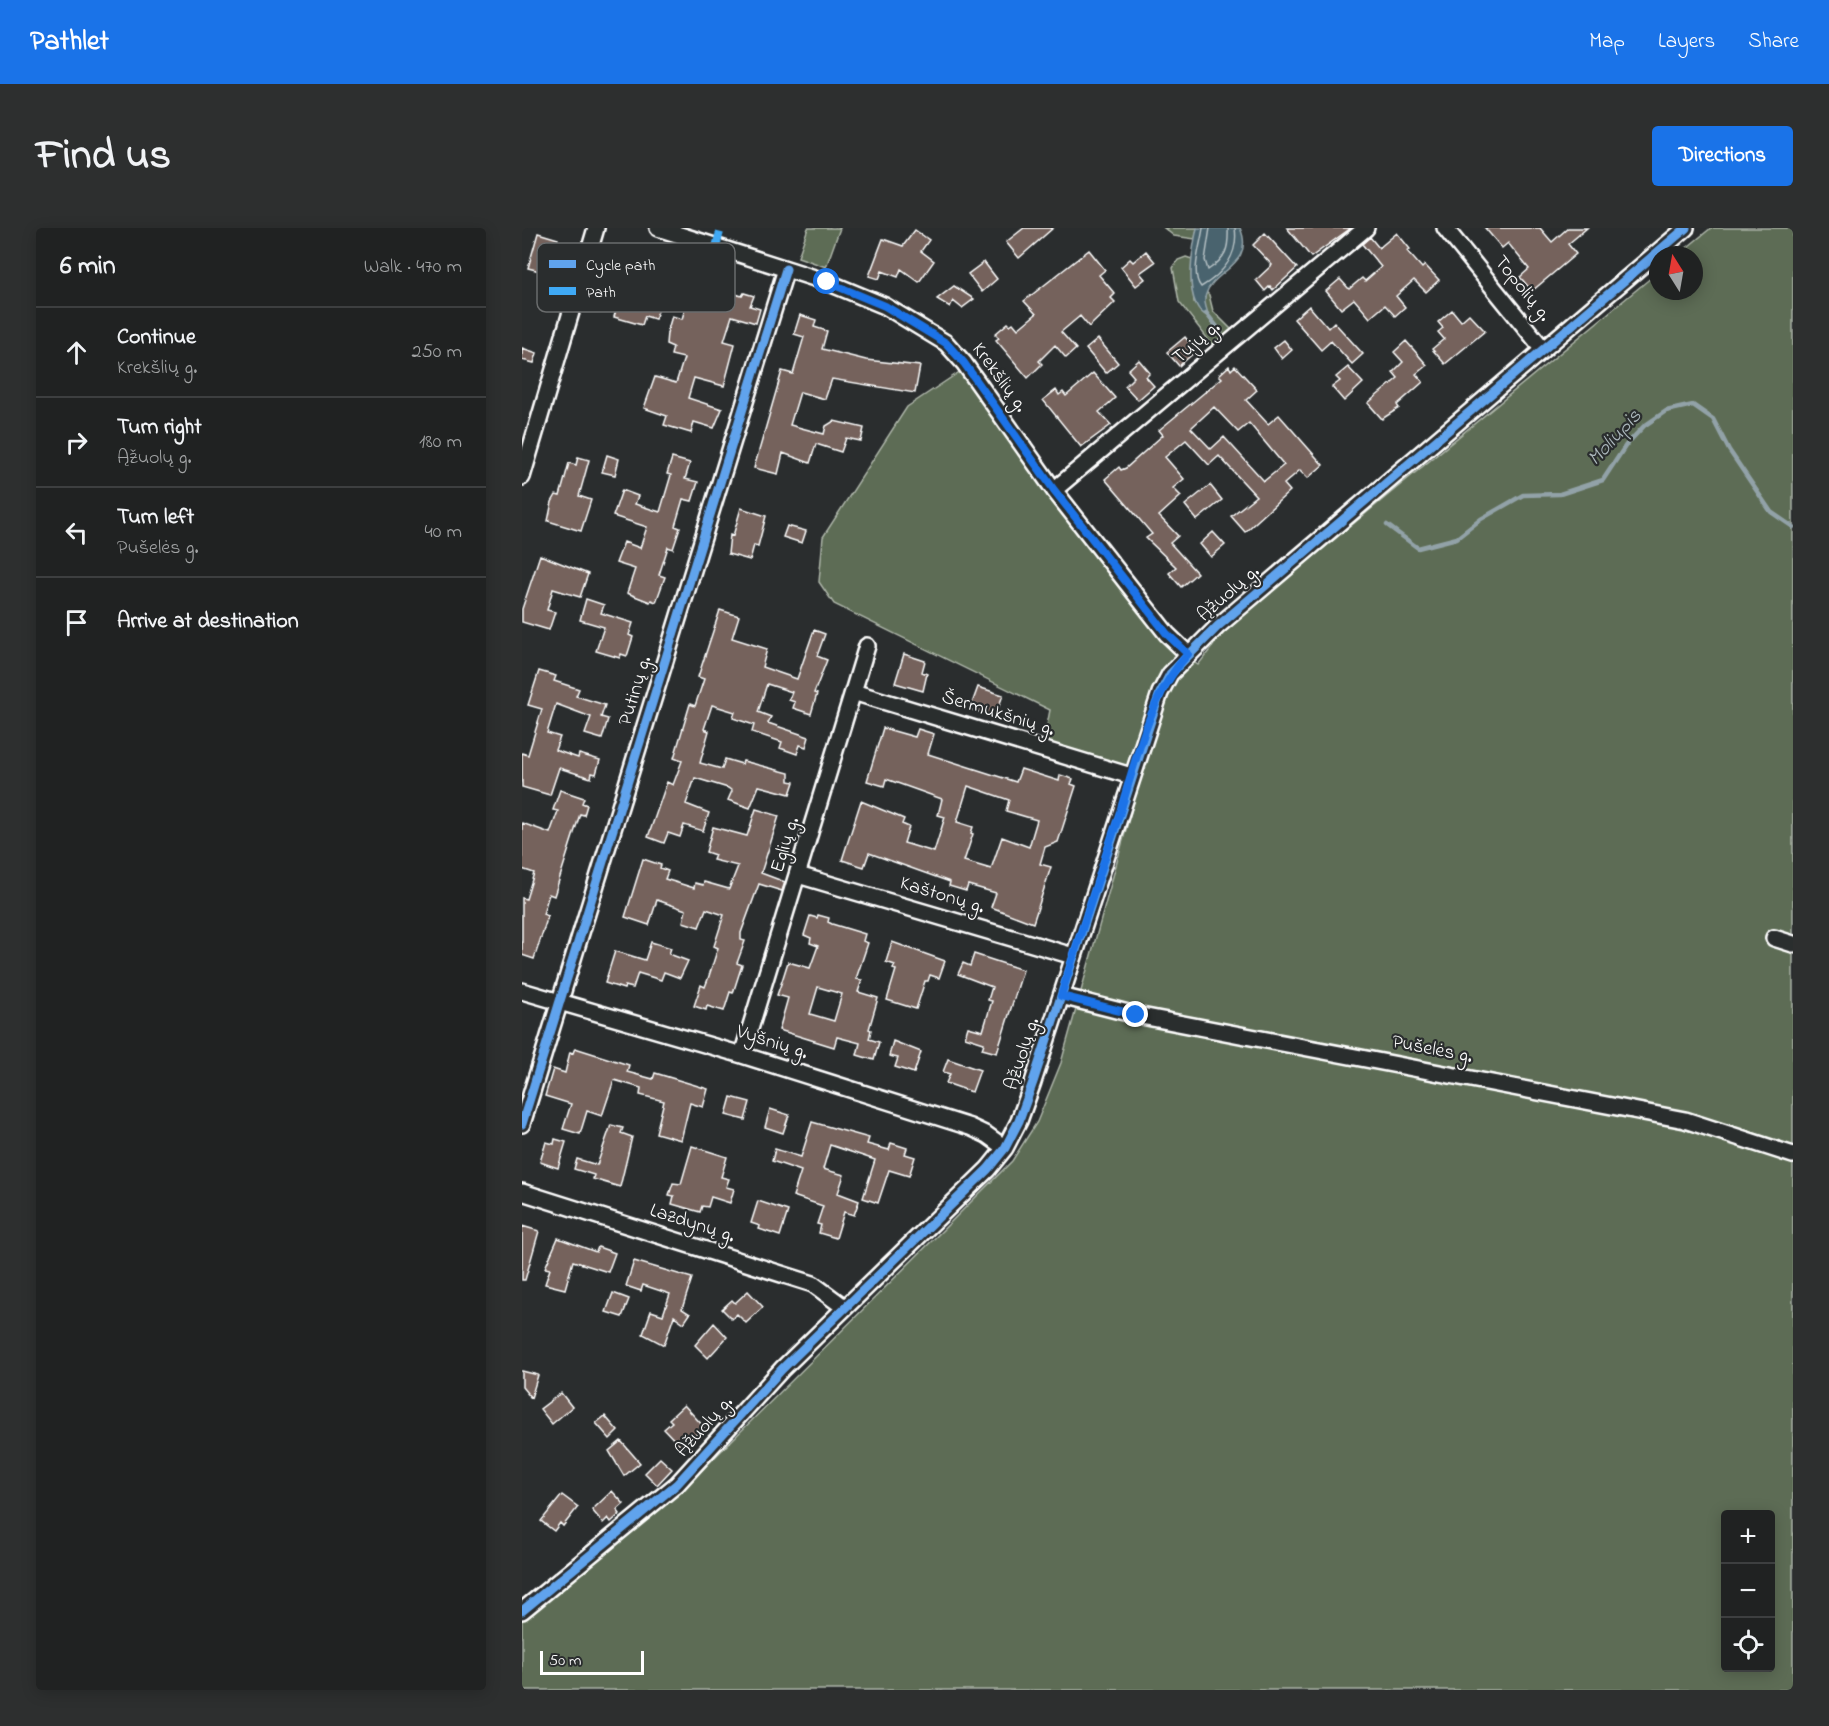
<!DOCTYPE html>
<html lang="en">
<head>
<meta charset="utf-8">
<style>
  :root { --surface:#202222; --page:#2d2f2f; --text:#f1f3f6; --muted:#a2a4a5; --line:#3d3f40; --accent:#1a73e8 }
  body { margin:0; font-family:"Indie Flower",sans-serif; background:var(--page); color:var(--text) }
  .controls { position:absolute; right:18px; bottom:18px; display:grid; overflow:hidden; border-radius:6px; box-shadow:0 3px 15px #0003 }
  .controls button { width:54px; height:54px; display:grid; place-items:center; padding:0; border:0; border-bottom:2px solid var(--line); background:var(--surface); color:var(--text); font:30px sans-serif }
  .compass { position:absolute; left:1127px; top:18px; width:54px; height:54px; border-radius:50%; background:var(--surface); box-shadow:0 3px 15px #0003; rotate:349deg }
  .scale { position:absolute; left:18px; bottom:15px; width:104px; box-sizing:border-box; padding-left:6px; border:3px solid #fff; border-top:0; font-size:16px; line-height:21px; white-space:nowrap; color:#fff; -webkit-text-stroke:4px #2a2d2e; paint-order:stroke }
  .stop { position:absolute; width:18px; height:18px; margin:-14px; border:4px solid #1a73e8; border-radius:50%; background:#fff }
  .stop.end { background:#1a73e8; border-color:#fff; box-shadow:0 2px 6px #0008 }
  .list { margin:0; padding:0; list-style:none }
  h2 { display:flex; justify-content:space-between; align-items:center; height:78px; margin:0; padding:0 24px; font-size:26px }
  h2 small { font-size:20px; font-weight:400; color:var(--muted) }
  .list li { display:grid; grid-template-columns:39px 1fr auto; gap:18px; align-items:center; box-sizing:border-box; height:90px; padding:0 24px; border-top:2px solid var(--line) }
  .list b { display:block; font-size:22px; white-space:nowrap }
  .list p { margin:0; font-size:20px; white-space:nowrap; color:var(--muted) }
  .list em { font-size:20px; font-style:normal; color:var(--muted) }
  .icon { flex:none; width:33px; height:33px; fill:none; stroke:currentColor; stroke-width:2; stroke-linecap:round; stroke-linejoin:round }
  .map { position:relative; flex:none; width:1271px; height:1462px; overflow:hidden; border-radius:6px }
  header { display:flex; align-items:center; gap:36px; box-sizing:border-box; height:84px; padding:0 30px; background:var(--accent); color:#fff }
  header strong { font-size:28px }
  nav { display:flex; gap:33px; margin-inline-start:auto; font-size:21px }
  .intro { display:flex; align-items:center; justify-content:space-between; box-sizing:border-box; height:144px; padding:0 36px }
  h1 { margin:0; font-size:42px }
  .button { padding:15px 27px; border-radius:6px; background:var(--accent); color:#fff; font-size:21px; font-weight:700 }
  main { display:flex; gap:36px; padding:0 36px }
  aside { flex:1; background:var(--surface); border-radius:6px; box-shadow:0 3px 15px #0003 }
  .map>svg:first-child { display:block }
</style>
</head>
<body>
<header>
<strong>Pathlet</strong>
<nav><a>Map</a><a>Layers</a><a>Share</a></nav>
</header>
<div class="intro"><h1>Find us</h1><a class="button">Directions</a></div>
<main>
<aside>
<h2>6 min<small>Walk · 470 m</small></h2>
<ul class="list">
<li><svg class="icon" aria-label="ahead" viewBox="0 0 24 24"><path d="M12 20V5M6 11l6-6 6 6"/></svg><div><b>Continue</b><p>Krekšlių g.</p></div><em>250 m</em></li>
<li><svg class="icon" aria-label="right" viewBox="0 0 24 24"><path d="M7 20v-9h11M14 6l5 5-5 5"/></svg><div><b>Turn right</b><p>Ąžuolų g.</p></div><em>180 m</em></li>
<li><svg class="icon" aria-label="left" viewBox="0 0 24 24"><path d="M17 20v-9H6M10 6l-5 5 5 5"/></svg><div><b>Turn left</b><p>Pušelės g.</p></div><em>40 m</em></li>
<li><svg class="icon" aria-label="arrive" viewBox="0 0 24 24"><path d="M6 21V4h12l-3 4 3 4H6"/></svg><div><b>Arrive at destination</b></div></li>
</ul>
</aside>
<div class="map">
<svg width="1271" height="1462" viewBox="0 0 1271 1462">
  <rect width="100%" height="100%" fill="#2a2d2e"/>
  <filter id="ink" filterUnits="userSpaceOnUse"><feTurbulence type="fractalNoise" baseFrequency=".0167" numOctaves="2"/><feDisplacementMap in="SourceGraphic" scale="12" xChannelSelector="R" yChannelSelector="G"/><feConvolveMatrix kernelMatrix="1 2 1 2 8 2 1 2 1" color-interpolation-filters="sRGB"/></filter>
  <g filter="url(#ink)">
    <path fill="#5d6c54" stroke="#aeb6aa" stroke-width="1.5" fill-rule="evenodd" d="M 286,0 L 318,0 L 304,39 L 276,29 Z
      M 642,0 L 675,0 L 673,11 L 652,8 Z
      M 1189,0 L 1271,0 L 1271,1462 L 0,1462 L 0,1392 L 168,1254 L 490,933 L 515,894 L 539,835 L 620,544 L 522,513 L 528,482 L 312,376 L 297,354 L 301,309 L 385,179 L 439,143 L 535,278 L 646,417 L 676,437 L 705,400 L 1136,44 L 1136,63 L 1172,63 L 1172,27 L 1156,27 ZM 1204,1286 L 1248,1286 L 1248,1440 L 1204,1440 Z
      M 664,29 L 670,31 L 672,74 L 682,74 L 684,64 L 687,67 L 691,83 L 711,103 L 692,119 L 657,74 L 651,40 L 656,32 Z"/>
    <path fill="#49646e" stroke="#92a2a8" stroke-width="1.5" d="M 675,0 L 718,0 C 734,36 691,43 684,66 C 681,74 685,81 687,89 C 660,78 670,23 675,0 Z"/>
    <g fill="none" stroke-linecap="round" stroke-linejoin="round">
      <path stroke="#b6c1c5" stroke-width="1.5" d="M 681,0 C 679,16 668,46 679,59 C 702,45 717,27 713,0
        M 688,0 L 683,32 L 686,42 C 704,30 707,21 706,0"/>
      <path stroke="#92a2a8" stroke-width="4.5" d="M 684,85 L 699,104
        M 865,297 L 896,320 L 935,310 L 959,291 L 1001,267 L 1038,266 L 1081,252 L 1104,217 L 1122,198 L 1144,183 L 1171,177 L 1191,191 L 1207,222 L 1249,284 L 1271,299"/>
    </g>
    <path fill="#74625b" stroke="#fff" stroke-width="1.5" fill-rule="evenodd" d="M 502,0 L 531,0 L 497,30 L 484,14 Z
      M 765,0 L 829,0 L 789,29 Z
      M 963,0 L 1018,0 L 1030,14 L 1046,0 L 1065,0 L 1046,16 L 1054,26 L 1010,63 L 998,49 L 1007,41 L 986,15 L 980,20 Z
      M 393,2 L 407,12 L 399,23 L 412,33 L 397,54 L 379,41 L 376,49 L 360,43 L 357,51 L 347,48 L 361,11 L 381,18 Z
      M 16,5 L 36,11 L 30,30 L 25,28 L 18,43 L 6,40 Z
      M 743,5 L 775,40 L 751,62 L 748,58 L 743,63 L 734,52 L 750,37 L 731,17 Z
      M 875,5 L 888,21 L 885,23 L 900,40 L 903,37 L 917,52 L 904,64 L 892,52 L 874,68 L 883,79 L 873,88 L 863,77 L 848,90 L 832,71 L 819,81 L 804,63 L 818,51 L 827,61 L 840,50 L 843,53 L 859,39 L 840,16 L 848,9 L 857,20 Z
      M 567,22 L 583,42 L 577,47 L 593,66 L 589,70 L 593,74 L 567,99 L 558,88 L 539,104 L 554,121 L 544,130 L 533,117 L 517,133 L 520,136 L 506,150 L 474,112 L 477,110 L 473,106 L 486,95 L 488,97 L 491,95 L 496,101 L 514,86 L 502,73 Z
      M 624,23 L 633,34 L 618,45 L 623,51 L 614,58 L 599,39 L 608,31 L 611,34 Z
      M 94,28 L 150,45 L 133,91 L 123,88 L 120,97 L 92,89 L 100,60 L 93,58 L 95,48 L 89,46 Z
      M 462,34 L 475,51 L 460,64 L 446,46 Z
      M 171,53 L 220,68 L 222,65 L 232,68 L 228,78 L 238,81 L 234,95 L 210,88 L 202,113 L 213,116 L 202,158 L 172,150 L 166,170 L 200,181 L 192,200 L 172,194 L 169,205 L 142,197 L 145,188 L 122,180 L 133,149 L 154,155 L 162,130 L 149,127 L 151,119 L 144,116 L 145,105 L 150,88 L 160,91 Z
      M 432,58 L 452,71 L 440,80 L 431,73 L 428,79 L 415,71 Z
      M 787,78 L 806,100 L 812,94 L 841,126 L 830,136 L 809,113 L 799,122 L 772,91 Z
      M 930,82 L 939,93 L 947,86 L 963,103 L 923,136 L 910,121 L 922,111 L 916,104 L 921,100 L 916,94 Z
      M 278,87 L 294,92 L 292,99 L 305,103 L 300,121 L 344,132 L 398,138 L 393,165 L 310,151 L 303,171 L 278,164 L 268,197 L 302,206 L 304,198 L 312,193 L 342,200 L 339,213 L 324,210 L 319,224 L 294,216 L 288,235 L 261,225 L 256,246 L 232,240 L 260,143 L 271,146 L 282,109 L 272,106 Z
      M 663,109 L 674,123 L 657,138 L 645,124 Z
      M 576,111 L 596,135 L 584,145 L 564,121 Z
      M 762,112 L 770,122 L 760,131 L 752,120 Z
      M 884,113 L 905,137 L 894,146 L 901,154 L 875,177 L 877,180 L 860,191 L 846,175 L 876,150 L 871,144 L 881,134 L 872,124 Z
      M 0,120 L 15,125 L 12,135 L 0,132 Z
      M 617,132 L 628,145 L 624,149 L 632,158 L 616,172 L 603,158 L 612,149 L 606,142 Z
      M 707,138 L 709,142 L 713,138 L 735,162 L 724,172 L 746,196 L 757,187 L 801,237 L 786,250 L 778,242 L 762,256 L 768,263 L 723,304 L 709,288 L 734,268 L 697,228 L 687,237 L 664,212 L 643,229 L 662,251 L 651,260 L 659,268 L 637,288 L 656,308 L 648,315 L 675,345 L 659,359 L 647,345 L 654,339 L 624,310 L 630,306 L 583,251 L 597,239 L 599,242 L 604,240 L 641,207 L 637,202 L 700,150 L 697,147 ZM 692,179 L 716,204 L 727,195 L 762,237 L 742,253 L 702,209 L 689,221 L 669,200 Z
      M 826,139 L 841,155 L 822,173 L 810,159 L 818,153 L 814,149 Z
      M 571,145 L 593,170 L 577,184 L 589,197 L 559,219 L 521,172 L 534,162 L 537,167 L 541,164 L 544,168 Z
      M 85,227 L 97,231 L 93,247 L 80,244 Z
      M 56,229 L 67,232 L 57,268 L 69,272 L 59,303 L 26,293 L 30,274 L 34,267 L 38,268 L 47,235 L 54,237 Z
      M 150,230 L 168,235 L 163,251 L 176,254 L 170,273 L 161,271 L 153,298 L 158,300 L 151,321 L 146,319 L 137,347 L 143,349 L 134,374 L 129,372 L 128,374 L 105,365 L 113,341 L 94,335 L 102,314 L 118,320 L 125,299 L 91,288 L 100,262 L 116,268 L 113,276 L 138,284 L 149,247 L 145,246 Z
      M 688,257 L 700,272 L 675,292 L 663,277 Z
      M 219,280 L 244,288 L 236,318 L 232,317 L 228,332 L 206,326 L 208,307 L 211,308 Z
      M 265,298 L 284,303 L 280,315 L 261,309 Z
      M 691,304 L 703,317 L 689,329 L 678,316 Z
      M 18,327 L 66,346 L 58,369 L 31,361 L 25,382 L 33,384 L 27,402 L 0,394 L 0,381 Z
      M 64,371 L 82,377 L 79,385 L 111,395 L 107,407 L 111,409 L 105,428 L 99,426 L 98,430 L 74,423 L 82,399 L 58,392 Z
      M 198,382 L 217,388 L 210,410 L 245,421 L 240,439 L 275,451 L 292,402 L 303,406 L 295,428 L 305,432 L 292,465 L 295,466 L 289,486 L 271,480 L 273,474 L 267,472 L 270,464 L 245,456 L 236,484 L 249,489 L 246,495 L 287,509 L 284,519 L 278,517 L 275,526 L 258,520 L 260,514 L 230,504 L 232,497 L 211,490 L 213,484 L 190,477 L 182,501 L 187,503 L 178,535 L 200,541 L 203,531 L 220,536 L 221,533 L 267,545 L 267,553 L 272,554 L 268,566 L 237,558 L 228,580 L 206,572 L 210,563 L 206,560 L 173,550 L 164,576 L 187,585 L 181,603 L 162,597 L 158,609 L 146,605 L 142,615 L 126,609 L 145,554 L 151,557 L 160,533 L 152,530 L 168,476 L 173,478 L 182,451 L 176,449 Z
      M 382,426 L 403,433 L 400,444 L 405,446 L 401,463 L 373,455 Z
      M 17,443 L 34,448 L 32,453 L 57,461 L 54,468 L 83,477 L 79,489 L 86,491 L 80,511 L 63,506 L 69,489 L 34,476 L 25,505 L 38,509 L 33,522 L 56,530 L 57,526 L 78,532 L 74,546 L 70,545 L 69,550 L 37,540 L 28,567 L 0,559 L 0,525 L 6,527 L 20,481 L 6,477 Z
      M 456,459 L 481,467 L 473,489 L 448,481 Z
      M 361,500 L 393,509 L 396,501 L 412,506 L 406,526 L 494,554 L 499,541 L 537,553 L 538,547 L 551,551 L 549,556 L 554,558 L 536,614 L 523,619 L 518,636 L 529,639 L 511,695 L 469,679 L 474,665 L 446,657 L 444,663 L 427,658 L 428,654 L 347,625 L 342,639 L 320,632 L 339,573 L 382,591 L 380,596 L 387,599 L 382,615 L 412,624 L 423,589 L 416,587 L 420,571 L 364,551 L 362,558 L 345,553 ZM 446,558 L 487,572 L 484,583 L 515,592 L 507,619 L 480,609 L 469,641 L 442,633 L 451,606 L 449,605 L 451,599 L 435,594 Z
      M 38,562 L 62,570 L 60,575 L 65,577 L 62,587 L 58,586 L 32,668 L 27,666 L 21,686 L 26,688 L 12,731 L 0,727 L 0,670 L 4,671 L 12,645 L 0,641 L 0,595 L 28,605 L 36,583 L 31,582 Z
      M 234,581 L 257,588 L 239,645 L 263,654 L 260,663 L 237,656 L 219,705 L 219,712 L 223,713 L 215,735 L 220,737 L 211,765 L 208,764 L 202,783 L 185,778 L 184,782 L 172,778 L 179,757 L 183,759 L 186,751 L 196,720 L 192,718 L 202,687 L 184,681 L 177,699 L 161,694 L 164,682 L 135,672 L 127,697 L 103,689 L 121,631 L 139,637 L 138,640 L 146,643 L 143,651 L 172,660 L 173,655 L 181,657 L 182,654 L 207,661 L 216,638 L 191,632 L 193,627 L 184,624 L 191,599 L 225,608 Z
      M 296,687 L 307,690 L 306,694 L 310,696 L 343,706 L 341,713 L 346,715 L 334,751 L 340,752 L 336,764 L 356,770 L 347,801 L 349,802 L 347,811 L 357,814 L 352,832 L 335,827 L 338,815 L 315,809 L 312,819 L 257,802 L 266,770 L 255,767 L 260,753 L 266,734 L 288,740 L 296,718 L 288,715 L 289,710 L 282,707 L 288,688 L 295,690 ZM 296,759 L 320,766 L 312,793 L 288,786 Z
      M 129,714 L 149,720 L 147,726 L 166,733 L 158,750 L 142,744 L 139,752 L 116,745 L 111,760 L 103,758 L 102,761 L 83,755 L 93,723 L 123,732 Z
      M 370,714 L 423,733 L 417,750 L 408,747 L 406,753 L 403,753 L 394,781 L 365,772 L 374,742 L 371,741 L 373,737 L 364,734 Z
      M 452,726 L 501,742 L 475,825 L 460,821 L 462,815 L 443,809 L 446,799 L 461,803 L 470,773 L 466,772 L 470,759 L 436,746 L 441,735 L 448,738 Z
      M 371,813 L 399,824 L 392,845 L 373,839 L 376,830 L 367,828 Z
      M 53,820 L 107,837 L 105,844 L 131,851 L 133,845 L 186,861 L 181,879 L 168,875 L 159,912 L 134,905 L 142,873 L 118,867 L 119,860 L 92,852 L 80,888 L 65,883 L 58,906 L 41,901 L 49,876 L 23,868 L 31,841 L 43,845 L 48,824 L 51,825 Z
      M 426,831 L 458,842 L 450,864 L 424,855 L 428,846 L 421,844 Z
      M 209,869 L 228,874 L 223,892 L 204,887 Z
      M 248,881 L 267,887 L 261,905 L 243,899 Z
      M 290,894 L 347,910 L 345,916 L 367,922 L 369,915 L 385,920 L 383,926 L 393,929 L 387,948 L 367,942 L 356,975 L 341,970 L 353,932 L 308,917 L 301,941 L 322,947 L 316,965 L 337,973 L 332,987 L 322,984 L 314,1010 L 297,1005 L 299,997 L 295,996 L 301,978 L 271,968 L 279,943 L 250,933 L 253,921 L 279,929 Z
      M 89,897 L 101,900 L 99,905 L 110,909 L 98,959 L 71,951 L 72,947 L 52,941 L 55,931 L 75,937 Z
      M 33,911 L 44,914 L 36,940 L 18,934 L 24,914 L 32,916 Z
      M 170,918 L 205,929 L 199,949 L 207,951 L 204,959 L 212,961 L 208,975 L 189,969 L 186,979 L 180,978 L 178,984 L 150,976 L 152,968 L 147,967 L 151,955 L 159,956 Z
      M 236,973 L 266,983 L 258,1008 L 237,1001 L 238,998 L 229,995 Z
      M 0,998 L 17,1003 L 3,1052 L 0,1052 Z
      M 36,1010 L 74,1024 L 76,1019 L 93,1025 L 86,1044 L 51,1033 L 43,1061 L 23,1056 L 28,1041 L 23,1040 Z
      M 112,1033 L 170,1050 L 160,1081 L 168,1086 L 162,1095 L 152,1088 L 142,1117 L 121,1106 L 129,1083 L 141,1087 L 148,1066 L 121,1057 L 119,1063 L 104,1058 Z
      M 226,1063 L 241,1079 L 224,1095 L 215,1086 L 210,1091 L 200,1081 L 210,1072 L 213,1075 Z
      M 91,1065 L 107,1071 L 100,1089 L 84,1084 Z
      M 192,1095 L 205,1109 L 186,1130 L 173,1117 Z
      M 0,1143 L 16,1147 L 9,1170 L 0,1159 Z
      M 39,1165 L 50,1179 L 30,1196 L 18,1181 Z
      M 162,1177 L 182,1199 L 160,1220 L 142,1201 L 150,1194 L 147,1191 Z
      M 83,1188 L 96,1203 L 88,1211 L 74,1195 Z
      M 99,1213 L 118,1235 L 102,1248 L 87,1223 Z
      M 138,1230 L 150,1241 L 135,1257 L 123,1245 Z
      M 90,1263 L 102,1276 L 95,1282 L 98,1286 L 89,1294 L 86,1290 L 81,1295 L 70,1282 Z
      M 40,1267 L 56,1279 L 41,1298 L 38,1295 L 32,1303 L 19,1293 Z"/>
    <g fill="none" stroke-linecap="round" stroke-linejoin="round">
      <g stroke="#fff" stroke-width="20">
        <path id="minor" d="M 136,0 L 305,54 L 363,78 L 424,115 L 442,135 L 532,262 L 645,406 L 666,426
          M 923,0 L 1021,121
          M 0,249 L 74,0
          M 532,262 L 844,0
          M 331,464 L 609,548
          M 276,647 L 551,728
          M 1252,710 L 1271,716
          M 0,763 L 220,827 L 448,899 L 465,907 L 483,920
          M 539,768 L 614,787 L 1163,892 L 1271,927
          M 220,827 L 345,418
          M 0,896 L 264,41
          M 0,964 L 291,1056 L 322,1079
          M 0,1383 L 155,1256 L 260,1141 L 466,941 L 483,920 L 497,893 L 511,854 L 638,465 L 648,446 L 696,398 L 1164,0"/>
      </g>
      <use href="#minor" stroke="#2a2d2e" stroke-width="15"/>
      <path stroke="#3fa9f5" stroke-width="8" stroke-dasharray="15 8" stroke-linecap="butt" d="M 194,19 L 199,0"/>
      <g stroke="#2a2d2e" stroke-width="13">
        <path id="cycleway" d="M 0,896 L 264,41
          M 0,1383 L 155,1256 L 260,1141 L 466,941 L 483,920 L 497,893 L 511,854 L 638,465 L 648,446 L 696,398 L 1164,0"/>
      </g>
      <use href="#cycleway" stroke="#60a3ed" stroke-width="9"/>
    </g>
  </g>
  <g fill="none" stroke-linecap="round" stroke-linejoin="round" filter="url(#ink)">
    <path stroke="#1a73e8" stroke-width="8" d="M 305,54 L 363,78 L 424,115 L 442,135 L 532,262 L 645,406 L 666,426 C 627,469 615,529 598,584 C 578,645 558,706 539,768 L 614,787"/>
  </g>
  <g text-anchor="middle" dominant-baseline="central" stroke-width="4.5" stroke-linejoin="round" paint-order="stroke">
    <g font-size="20" fill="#fff" stroke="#2a2d2e">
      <text transform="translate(1000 61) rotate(51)">Topolių g.</text>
      <text transform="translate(675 115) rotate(-40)">Tujų g.</text>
      <text transform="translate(477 150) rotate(54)">Krekšlių g.</text>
      <text transform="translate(707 366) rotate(-41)">Ąžuolų g.</text>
      <text transform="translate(114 463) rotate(-73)">Putinų g.</text>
      <text transform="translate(476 486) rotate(17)">Šermukšnių g.</text>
      <text transform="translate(264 617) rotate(-73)">Eglių g.</text>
      <text transform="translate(420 668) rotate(17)">Kaštonų g.</text>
      <text transform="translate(250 815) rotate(18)">Vyšnių g.</text>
      <text transform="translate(910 822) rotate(11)">Pušelės g.</text>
      <text transform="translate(501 826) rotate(-72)">Ąžuolų g.</text>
      <text transform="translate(170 996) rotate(18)">Lazdynų g.</text>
      <text transform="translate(183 1199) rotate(-48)">Ąžuolų g.</text>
    </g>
    <g font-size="21" font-style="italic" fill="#adb9be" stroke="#2a2d2e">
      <text transform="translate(1093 210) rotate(-47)">Moliupis</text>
    </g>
  </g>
  <rect x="15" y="15" width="198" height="69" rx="9" fill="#2a2d2e" stroke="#6a6c6d" stroke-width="1.5"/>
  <rect x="27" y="32" width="27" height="8" fill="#60a3ed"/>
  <rect x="27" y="59" width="27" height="8" fill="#3fa9f5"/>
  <g font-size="16" fill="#fff">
    <text x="64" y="42">Cycle path</text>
    <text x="64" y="69">Path</text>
  </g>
</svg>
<div class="controls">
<button>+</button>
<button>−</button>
<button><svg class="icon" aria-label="locate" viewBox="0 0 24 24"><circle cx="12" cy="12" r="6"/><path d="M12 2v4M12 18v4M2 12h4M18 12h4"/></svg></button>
</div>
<svg class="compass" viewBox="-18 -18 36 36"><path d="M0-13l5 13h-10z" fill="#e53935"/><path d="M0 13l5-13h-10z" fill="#a2a4a5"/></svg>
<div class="scale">50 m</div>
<div class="stop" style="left:305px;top:54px"></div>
<div class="stop end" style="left:614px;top:787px"></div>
</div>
</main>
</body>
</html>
